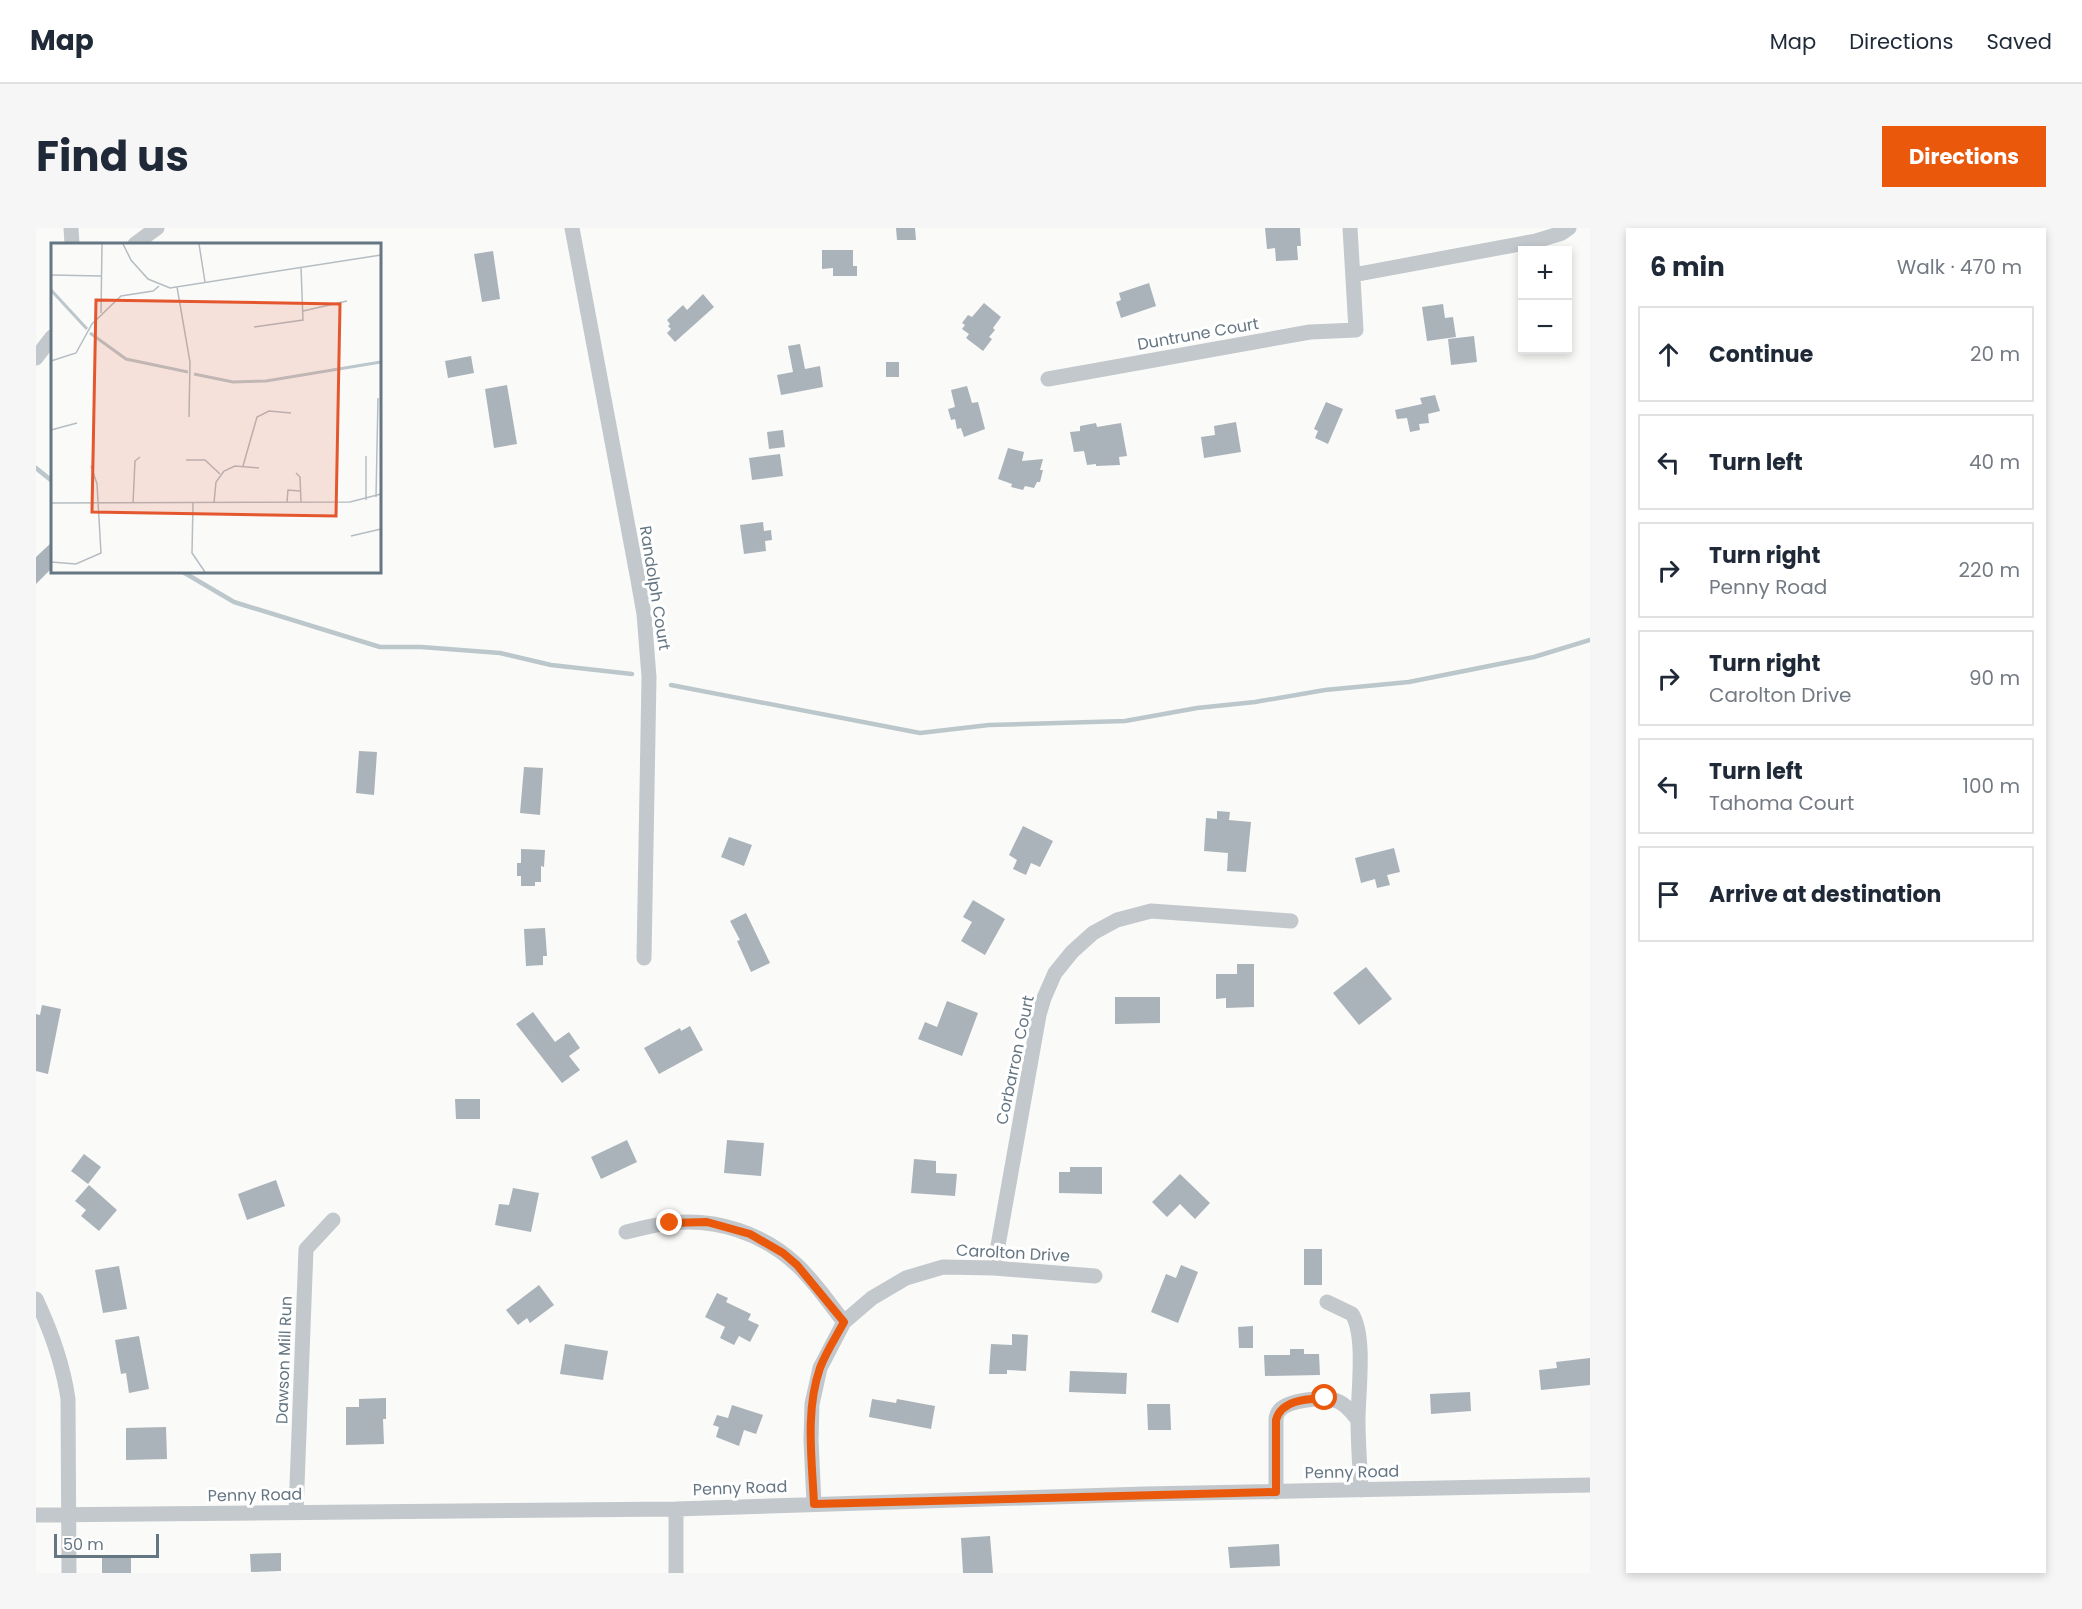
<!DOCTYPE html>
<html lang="en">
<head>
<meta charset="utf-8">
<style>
  :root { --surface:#fff; --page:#f6f6f7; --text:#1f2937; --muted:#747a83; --line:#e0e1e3; --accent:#ea580c }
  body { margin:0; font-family:Poppins,sans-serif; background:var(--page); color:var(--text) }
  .controls { position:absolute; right:18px; top:18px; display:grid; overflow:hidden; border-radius:0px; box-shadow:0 3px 9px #0003 }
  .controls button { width:54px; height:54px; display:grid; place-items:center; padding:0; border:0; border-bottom:2px solid var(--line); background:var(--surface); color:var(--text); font:30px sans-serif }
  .scale { position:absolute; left:18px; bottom:15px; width:105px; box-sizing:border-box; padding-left:6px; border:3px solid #657683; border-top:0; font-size:16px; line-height:21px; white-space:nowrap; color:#657683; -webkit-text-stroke:4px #fff; paint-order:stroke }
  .stop { position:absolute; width:18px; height:18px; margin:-14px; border:4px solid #ea580c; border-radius:50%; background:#fff }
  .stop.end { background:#ea580c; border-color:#fff; box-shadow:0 2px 6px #0008 }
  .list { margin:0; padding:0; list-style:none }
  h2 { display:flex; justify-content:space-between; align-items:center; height:78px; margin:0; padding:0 24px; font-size:26px }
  h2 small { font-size:20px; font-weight:400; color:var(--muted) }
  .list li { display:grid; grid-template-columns:39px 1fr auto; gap:18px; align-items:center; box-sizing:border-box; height:96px; margin:0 12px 12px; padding:0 12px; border:2px solid var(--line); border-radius:0px }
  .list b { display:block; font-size:22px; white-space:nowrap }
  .list p { margin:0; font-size:20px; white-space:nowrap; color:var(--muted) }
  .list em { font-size:20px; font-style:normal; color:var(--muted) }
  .icon { flex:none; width:33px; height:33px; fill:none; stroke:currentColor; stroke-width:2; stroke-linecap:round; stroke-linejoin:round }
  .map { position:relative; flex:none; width:1554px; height:1345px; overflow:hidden; border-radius:0px }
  header { display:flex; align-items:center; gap:36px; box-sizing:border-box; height:84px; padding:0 30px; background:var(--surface); border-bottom:2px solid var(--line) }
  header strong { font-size:28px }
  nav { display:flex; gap:33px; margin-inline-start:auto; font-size:21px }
  .intro { display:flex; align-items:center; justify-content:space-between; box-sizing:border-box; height:144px; padding:0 36px }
  h1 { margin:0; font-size:42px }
  .button { padding:15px 27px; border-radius:0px; background:var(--accent); color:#fff; font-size:21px; font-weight:700 }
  main { display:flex; gap:36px; padding:0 36px }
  aside { flex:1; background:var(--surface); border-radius:0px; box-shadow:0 3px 9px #0003 }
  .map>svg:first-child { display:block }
</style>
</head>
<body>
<header>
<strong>Map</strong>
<nav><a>Map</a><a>Directions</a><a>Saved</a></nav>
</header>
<div class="intro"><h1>Find us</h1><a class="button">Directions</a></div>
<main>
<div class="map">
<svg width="1554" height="1345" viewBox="0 0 1554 1345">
  <rect width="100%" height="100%" fill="#fafaf8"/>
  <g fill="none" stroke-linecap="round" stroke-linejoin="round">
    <path stroke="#bbc7cb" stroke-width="4.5" d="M 0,240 L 16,253
      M 147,344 L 198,374 L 344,419 L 385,419 L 464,425 L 515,437 L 596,446
      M 635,457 L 884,505 L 953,497 L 1089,493 L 1161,480 L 1219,474 L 1289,462 L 1373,454 L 1498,429 L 1554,412"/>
  </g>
  <path fill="#aab3b9" d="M 860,0 L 879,0 L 880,12 L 861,12 Z
    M 1229,0 L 1264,0 L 1265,18 L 1261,18 L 1262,32 L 1240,33 L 1239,20 L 1231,21 Z
    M 786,22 L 817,22 L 817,38 L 821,38 L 821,48 L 797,48 L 797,40 L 786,41 Z
    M 457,23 L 464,71 L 446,74 L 438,26 Z
    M 1113,55 L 1120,78 L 1085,90 L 1080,74 L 1085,72 L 1083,65 Z
    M 667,66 L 678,79 L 639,114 L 631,105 L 635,101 L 632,98 L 634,96 L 631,92 L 647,77 L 651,82 Z
    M 948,75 L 965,89 L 957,100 L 959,102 L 953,109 L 956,111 L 947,123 L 930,110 L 933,106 L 926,101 L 929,97 L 926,95 L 932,87 L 936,89 Z
    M 1407,76 L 1409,90 L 1417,89 L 1420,109 L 1391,113 L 1386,79 Z
    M 1438,108 L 1441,134 L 1415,137 L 1412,111 Z
    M 764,116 L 769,141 L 784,138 L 787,159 L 745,167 L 741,147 L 757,144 L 752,118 Z
    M 435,128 L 438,145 L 412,150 L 409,133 Z
    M 850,134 L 863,134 L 863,149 L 850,149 Z
    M 471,157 L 481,216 L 458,220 L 449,161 Z
    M 931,158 L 936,175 L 942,174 L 949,201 L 928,209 L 925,200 L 921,201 L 919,191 L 915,192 L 912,181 L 919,179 L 915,162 Z
    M 1399,167 L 1404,183 L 1392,186 L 1393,195 L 1383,196 L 1384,202 L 1374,204 L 1371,190 L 1361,191 L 1359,182 L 1386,176 L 1384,170 Z
    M 1290,174 L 1307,181 L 1292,216 L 1279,210 L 1282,203 L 1278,201 Z
    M 1200,194 L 1205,224 L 1168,230 L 1165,209 L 1179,207 L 1178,198 Z
    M 1060,195 L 1061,199 L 1085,195 L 1091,228 L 1083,229 L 1084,237 L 1060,238 L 1060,236 L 1051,237 L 1048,223 L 1038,224 L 1034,204 L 1044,203 L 1044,198 Z
    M 747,202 L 749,219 L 733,221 L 731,204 Z
    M 972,220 L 988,224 L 986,233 L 1007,231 L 1004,242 L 1007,242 L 1004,254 L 1001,254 L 998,260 L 989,258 L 987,262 L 975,259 L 976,256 L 962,251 Z
    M 744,226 L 747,248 L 716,252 L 713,230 Z
    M 727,294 L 728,303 L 735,302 L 736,312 L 729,313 L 730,323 L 708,326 L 704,297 Z
    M 16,314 L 16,340 L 0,356 L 0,329 Z
    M 323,523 L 341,524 L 338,567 L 320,565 Z
    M 488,539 L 507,540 L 504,587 L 484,585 Z
    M 1181,583 L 1194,584 L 1193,592 L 1215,594 L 1210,644 L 1191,643 L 1192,625 L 1168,623 L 1170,590 L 1181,591 Z
    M 987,598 L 1017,613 L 1004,639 L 995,635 L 990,647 L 977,641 L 981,632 L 973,627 Z
    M 693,609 L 716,617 L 708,638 L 685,629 Z
    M 1358,620 L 1364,644 L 1351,647 L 1354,657 L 1341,660 L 1339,651 L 1325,655 L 1319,630 Z
    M 485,621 L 509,622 L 508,639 L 505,638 L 505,654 L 499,654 L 499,658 L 485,658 L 485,648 L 481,648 L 481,635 L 485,635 Z
    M 937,672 L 969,691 L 949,727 L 925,713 L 936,694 L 927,689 Z
    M 710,685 L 734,735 L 715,744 L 701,713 L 704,712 L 694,693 Z
    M 509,700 L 511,728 L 507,728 L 507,737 L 490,738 L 488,701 Z
    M 1201,736 L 1218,736 L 1218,779 L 1190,780 L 1190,770 L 1180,771 L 1180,746 L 1201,746 Z
    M 1330,739 L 1356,771 L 1323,797 L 1297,765 Z
    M 1079,769 L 1124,769 L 1124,795 L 1079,796 Z
    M 911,773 L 942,785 L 926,828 L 882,811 L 889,794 L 901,799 Z
    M 6,777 L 25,781 L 12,846 L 0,843 L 0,786 L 4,787 Z
    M 497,784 L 519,814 L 533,804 L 544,820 L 533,828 L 544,842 L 526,855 L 480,796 Z
    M 654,798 L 667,822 L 623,846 L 608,820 L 644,800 L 645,803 Z
    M 419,871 L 444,871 L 444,891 L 420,891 Z
    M 591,912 L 601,934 L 565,951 L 555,929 Z
    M 691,912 L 728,915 L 725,948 L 688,945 Z
    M 48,926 L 65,939 L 52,956 L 35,943 Z
    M 878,931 L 900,933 L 900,945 L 921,946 L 919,968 L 875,965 Z
    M 1034,939 L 1066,939 L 1066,966 L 1023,965 L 1023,944 L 1034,944 Z
    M 1144,946 L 1174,975 L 1159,991 L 1144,976 L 1131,989 L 1116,974 Z
    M 240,952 L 249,978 L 211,992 L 202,966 Z
    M 53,957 L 81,982 L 63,1003 L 45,988 L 50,982 L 39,973 Z
    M 477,960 L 503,965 L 495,1004 L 459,997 L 463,976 L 473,977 Z
    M 1268,1021 L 1286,1021 L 1286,1057 L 1268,1057 Z
    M 1145,1037 L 1162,1044 L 1142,1095 L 1115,1084 L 1130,1046 L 1140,1050 Z
    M 83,1038 L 91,1081 L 67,1085 L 59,1042 Z
    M 503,1057 L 518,1077 L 494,1095 L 491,1090 L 482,1097 L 470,1082 Z
    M 681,1065 L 692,1070 L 690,1074 L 715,1086 L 712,1092 L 723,1097 L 714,1114 L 703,1108 L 698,1117 L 684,1110 L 689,1099 L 669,1089 Z
    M 1217,1098 L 1217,1120 L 1203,1120 L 1202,1099 Z
    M 976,1106 L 992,1107 L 990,1143 L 971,1142 L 971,1146 L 953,1146 L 955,1116 L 976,1117 Z
    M 103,1108 L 113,1161 L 93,1165 L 90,1145 L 85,1146 L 79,1112 Z
    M 529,1116 L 572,1123 L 567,1152 L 524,1146 Z
    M 1254,1121 L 1268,1121 L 1268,1126 L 1283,1126 L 1284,1147 L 1229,1148 L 1228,1127 L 1254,1127 Z
    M 1554,1130 L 1554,1157 L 1505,1162 L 1503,1142 L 1521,1140 L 1520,1134 Z
    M 1034,1143 L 1091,1145 L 1090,1166 L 1033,1164 Z
    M 1434,1164 L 1435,1183 L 1395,1186 L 1394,1166 Z
    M 350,1170 L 350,1191 L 347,1191 L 348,1216 L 310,1217 L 310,1179 L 323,1179 L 323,1171 Z
    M 836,1171 L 860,1175 L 861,1171 L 899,1178 L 895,1201 L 833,1189 Z
    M 1111,1176 L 1134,1176 L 1135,1202 L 1112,1202 Z
    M 696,1177 L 727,1187 L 720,1206 L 708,1202 L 703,1218 L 680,1209 L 683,1199 L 677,1197 L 681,1187 L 692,1190 Z
    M 130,1199 L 131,1231 L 90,1232 L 90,1200 Z
    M 954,1308 L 957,1345 L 927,1345 L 925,1310 Z
    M 1243,1316 L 1244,1338 L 1194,1340 L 1192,1319 Z
    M 245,1325 L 245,1343 L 215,1344 L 214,1326 Z
    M 66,1327 L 95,1327 L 95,1345 L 66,1345 Z"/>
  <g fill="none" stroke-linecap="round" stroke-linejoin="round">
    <path stroke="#c3c8cc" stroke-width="15" d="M 35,0 L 36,16
      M 536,0 L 602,352 L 608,386 L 613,449 L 608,730
      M 99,16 L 121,0
      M 1317,47 L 1500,13 L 1526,5 L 1533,0
      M 0,130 L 16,109
      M 1012,151 L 1274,104 L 1320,102 L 1314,0
      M 590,1004 C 604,1001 620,996 635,995 C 680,990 727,1005 761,1037 C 779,1054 793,1075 808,1094
      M 958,1040 L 1003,787 L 1008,770 L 1019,745 L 1036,724 L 1057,705 L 1081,692 L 1115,683 L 1255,693
      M 0,1071 C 15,1103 27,1136 32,1171 L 33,1345
      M 1291,1074 L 1316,1086 C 1330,1108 1322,1165 1322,1192 C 1322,1216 1324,1239 1325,1262
      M 1240,1264 L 1240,1192 C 1240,1190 1241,1185 1243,1183 C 1251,1172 1289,1168 1301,1173 C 1310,1176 1316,1185 1322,1192
      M 778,1276 L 775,1212 L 776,1176 L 784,1140 L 808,1094 L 836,1070 L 870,1050 L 907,1039 L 958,1040 L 1059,1048
      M 260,1284 L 270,1021 L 297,992
      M 0,1287 L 640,1281 L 1109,1266 L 1554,1257
      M 640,1345 L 640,1281"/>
  </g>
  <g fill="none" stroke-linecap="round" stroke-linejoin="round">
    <path stroke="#ea580c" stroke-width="8" d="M 634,995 L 671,994 L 714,1006 L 747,1025 L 761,1037 L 808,1094 C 800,1109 790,1124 784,1140 C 769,1183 776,1231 778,1276 L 1240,1264 L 1240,1192 C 1245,1172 1271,1171 1289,1170"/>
  </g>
  <g text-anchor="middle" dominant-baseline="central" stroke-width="6" stroke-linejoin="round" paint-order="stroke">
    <g font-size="16" fill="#657683" stroke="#fff">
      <text transform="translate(1162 106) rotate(-10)">Duntrune Court</text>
      <text transform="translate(619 360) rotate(81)">Randolph Court</text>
      <text transform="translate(979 832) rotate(-78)">Corbarron Court</text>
      <text transform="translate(977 1025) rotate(3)">Carolton Drive</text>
      <text transform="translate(248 1132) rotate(-88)">Dawson Mill Run</text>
      <text transform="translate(1316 1244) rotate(-1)">Penny Road</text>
      <text transform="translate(704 1260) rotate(-2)">Penny Road</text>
      <text transform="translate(219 1267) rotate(-1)">Penny Road</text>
    </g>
  </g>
  <g transform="translate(15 15)">
    <rect width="330" height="330" fill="#fafaf8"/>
    <path fill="none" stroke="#bbc7cb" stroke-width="3" d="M 0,47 L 36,86M 39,90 L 75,116 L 137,129M 143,131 L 182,139 L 215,138 L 330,119"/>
    <path fill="none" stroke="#b5bdc2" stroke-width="1.5" d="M 72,1 L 80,17 L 97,36 L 119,45 L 330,12M 148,1 L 154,39M 0,32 L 50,33M 126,44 L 139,119 L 138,174M 252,68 L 296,58M 50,70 L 51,1M 203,84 L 252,77 L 250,24M 0,118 L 25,110 L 41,81 L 70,53 L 102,48 L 108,43M 0,187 L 26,180M 315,213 L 315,257M 135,217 L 154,217 L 169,231M 192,223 L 206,174 L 218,168 L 240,170M 245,230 L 249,234 L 250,259M 325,254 L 327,155M 236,259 L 237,247 L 249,248M 0,260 L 299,259 L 330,251M 82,260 L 84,218 L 89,214M 142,260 L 141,310 L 154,329M 163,260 L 165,239 L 173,228 L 184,223 L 208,225M 300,293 L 330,286M 0,319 L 25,321 L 50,310 L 46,241 L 40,223"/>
    <path fill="#e4572e" fill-opacity="0.15" stroke="#e4572e" stroke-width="3" d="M 45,57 L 289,61 L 285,273 L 41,269 Z"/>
    <rect width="330" height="330" fill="none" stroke="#657683" stroke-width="3"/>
  </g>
</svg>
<div class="controls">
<button>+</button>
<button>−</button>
</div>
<div class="scale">50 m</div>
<div class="stop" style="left:1289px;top:1170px"></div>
<div class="stop end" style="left:634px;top:995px"></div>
</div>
<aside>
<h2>6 min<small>Walk · 470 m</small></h2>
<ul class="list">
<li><svg class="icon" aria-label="ahead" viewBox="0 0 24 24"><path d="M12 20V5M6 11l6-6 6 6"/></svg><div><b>Continue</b></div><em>20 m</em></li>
<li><svg class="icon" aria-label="left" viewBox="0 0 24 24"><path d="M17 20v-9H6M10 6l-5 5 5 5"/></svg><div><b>Turn left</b></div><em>40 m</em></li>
<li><svg class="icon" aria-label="right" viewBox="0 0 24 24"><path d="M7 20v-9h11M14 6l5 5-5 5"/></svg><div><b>Turn right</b><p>Penny Road</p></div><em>220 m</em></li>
<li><svg class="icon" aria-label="right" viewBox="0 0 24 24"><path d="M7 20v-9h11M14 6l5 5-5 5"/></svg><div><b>Turn right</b><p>Carolton Drive</p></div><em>90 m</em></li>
<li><svg class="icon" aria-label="left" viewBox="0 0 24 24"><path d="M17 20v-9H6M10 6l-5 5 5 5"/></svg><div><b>Turn left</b><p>Tahoma Court</p></div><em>100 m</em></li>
<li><svg class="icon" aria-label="arrive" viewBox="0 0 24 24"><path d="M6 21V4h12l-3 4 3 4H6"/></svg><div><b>Arrive at destination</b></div></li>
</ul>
</aside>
</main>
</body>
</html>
